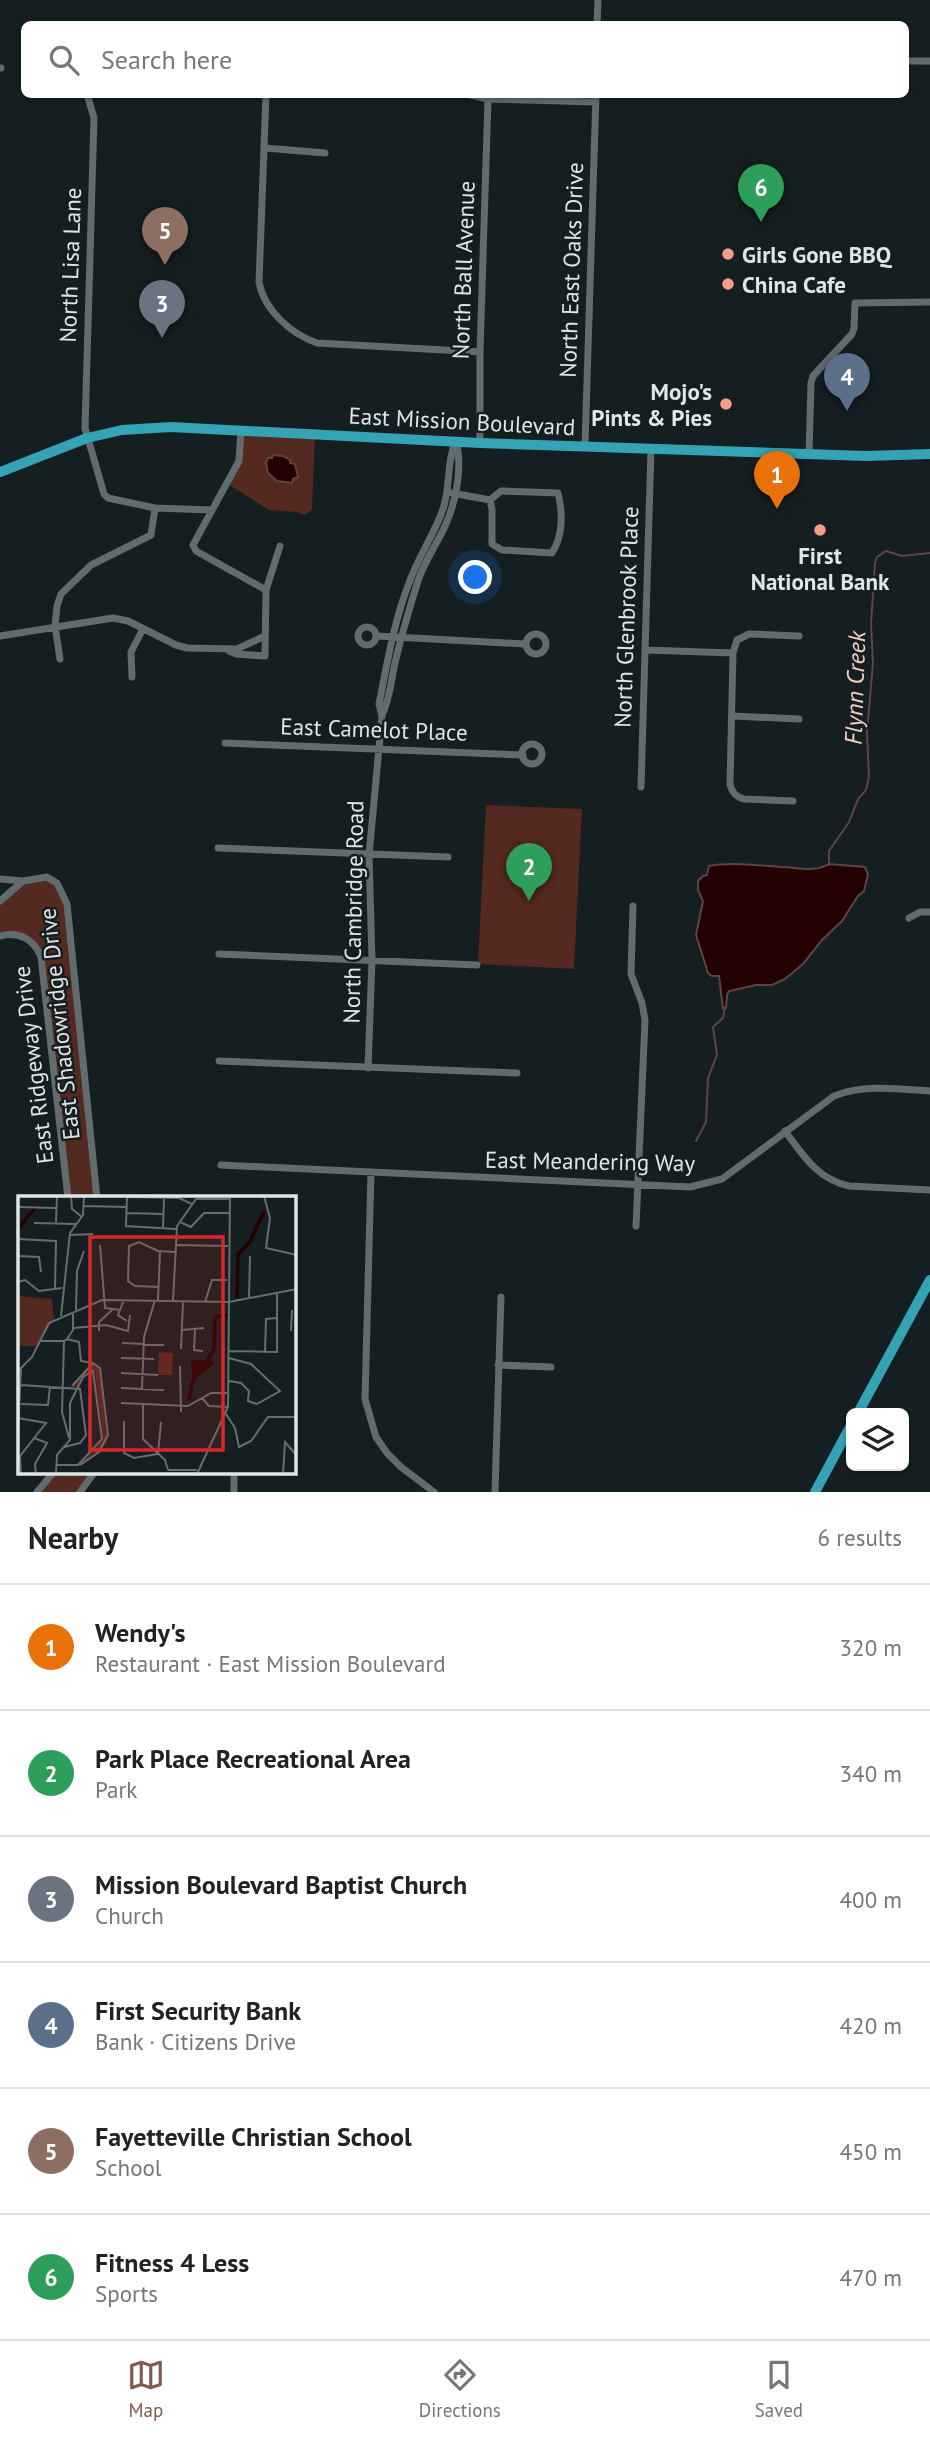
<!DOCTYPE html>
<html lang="en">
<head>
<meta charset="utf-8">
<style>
  :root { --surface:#fff; --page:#f2f2f2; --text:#222; --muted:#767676; --line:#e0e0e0; --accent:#805a50 }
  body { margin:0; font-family:"PT Sans",sans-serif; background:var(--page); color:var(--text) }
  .controls { position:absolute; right:21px; bottom:21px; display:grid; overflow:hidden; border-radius:10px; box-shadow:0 2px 5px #0004 }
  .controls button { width:63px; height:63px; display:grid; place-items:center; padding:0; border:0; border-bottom:2px solid var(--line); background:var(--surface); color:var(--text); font:35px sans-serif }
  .you { position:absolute; left:476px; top:578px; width:24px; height:24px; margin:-18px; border:5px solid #fff; border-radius:50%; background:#1a73e8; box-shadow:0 0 0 10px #1a73e833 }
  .badge { display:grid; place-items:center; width:46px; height:46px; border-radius:50%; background:var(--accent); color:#fff; font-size:23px; font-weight:700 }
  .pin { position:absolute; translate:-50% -58px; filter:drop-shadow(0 2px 4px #0008) }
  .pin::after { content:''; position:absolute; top:37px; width:24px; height:21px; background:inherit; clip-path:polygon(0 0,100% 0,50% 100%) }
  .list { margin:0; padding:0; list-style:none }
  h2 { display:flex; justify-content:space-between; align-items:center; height:91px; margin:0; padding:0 28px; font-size:30px }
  h2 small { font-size:23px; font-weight:400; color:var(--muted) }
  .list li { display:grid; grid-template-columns:46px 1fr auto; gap:21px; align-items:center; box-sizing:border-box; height:126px; padding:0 28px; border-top:2px solid var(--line) }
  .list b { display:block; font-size:26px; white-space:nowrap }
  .list p { margin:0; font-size:23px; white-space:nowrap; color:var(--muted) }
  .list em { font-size:23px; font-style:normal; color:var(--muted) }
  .icon { flex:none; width:38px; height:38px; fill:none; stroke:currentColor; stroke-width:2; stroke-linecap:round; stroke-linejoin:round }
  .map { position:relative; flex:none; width:930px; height:1492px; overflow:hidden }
  .search { position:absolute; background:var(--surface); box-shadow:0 2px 5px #0004; left:21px; right:21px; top:21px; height:77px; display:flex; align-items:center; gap:18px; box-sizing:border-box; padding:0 24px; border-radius:10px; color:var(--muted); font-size:26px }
  .sheet { height:847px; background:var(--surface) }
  nav { display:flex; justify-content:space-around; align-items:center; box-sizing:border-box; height:98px; border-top:2px solid var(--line); background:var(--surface); font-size:19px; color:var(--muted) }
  nav a { display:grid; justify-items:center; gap:4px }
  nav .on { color:var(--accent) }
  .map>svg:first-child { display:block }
</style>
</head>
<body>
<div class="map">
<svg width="930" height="1492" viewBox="0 0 930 1492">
  <rect width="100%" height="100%" fill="#151e20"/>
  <path fill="#54291f" d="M 241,430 L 315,434 L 312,510 L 304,515 L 297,512 L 269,510 L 226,483 L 239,461 Z
    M 486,805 L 582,809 L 574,969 L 478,964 Z
    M 47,877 L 63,892 L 97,1198 L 68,1198 L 43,964 L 31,941 L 0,936 L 0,901 L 23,881 Z
    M 53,1473 L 94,1473 L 80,1492 L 37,1492 Z"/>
  <path fill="#240100" stroke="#5c4645" stroke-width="2" d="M 273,455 L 283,456 L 290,460 L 290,463 L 295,464 L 298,477 L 293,479 L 292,483 L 277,481 L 268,473 L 266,463 L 268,458 L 272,458 Z
    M 829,864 L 865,867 L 868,874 L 864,891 L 858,896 L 842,921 L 822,940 L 803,964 L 785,979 L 772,985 L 756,985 L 729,991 L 727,995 L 726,1008 L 723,1009 L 719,976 L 712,976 L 708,973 L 696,935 L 703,901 L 698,890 L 698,881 L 703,876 L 707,875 L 709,866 C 730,862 758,865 781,867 C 796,867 815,873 829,864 Z"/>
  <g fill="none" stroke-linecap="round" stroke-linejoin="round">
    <path stroke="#5c4645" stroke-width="2" d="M 829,865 L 829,851 L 849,822 L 858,799 L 866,790 L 869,777 L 867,732 L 873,663 L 871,624 L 875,563 L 877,557 L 886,551 L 902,556 L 930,553
      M 696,1141 L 706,1122 L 708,1078 L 717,1055 L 713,1027 L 723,1018 L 725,1007"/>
    <path stroke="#626c6f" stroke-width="7" d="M 597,24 L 598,0
      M 906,61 L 930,61
      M 0,68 L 1,68
      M 87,94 L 94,118 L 85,428 L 104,494 L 108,498 L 155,508 L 212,510
      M 266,94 L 259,282 C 264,310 291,334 317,343 L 480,352
      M 466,94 L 488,99 L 595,102
      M 265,148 L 325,153
      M 241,430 L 239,461 L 193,545 L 196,551 L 266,590
      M 480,443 L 480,352 L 488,99
      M 585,446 L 596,94
      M 809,454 L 811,383 L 813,376 L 852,334 L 854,328 L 855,303 L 930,302
      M 501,491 L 558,493 C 563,513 563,536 552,553 L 502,550 L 492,544 L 492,509 L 490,500 Z
      M 452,493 L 490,500
      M358 636a9 9 0 1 1 18 0a9 9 0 1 1-18 0Z
      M526 644a10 10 0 1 1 20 0a10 10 0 1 1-20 0Z
      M 0,636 L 113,618 L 128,621 L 176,645 L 187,648 L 237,649 L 265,636
      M 377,636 L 525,644
      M 645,650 L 733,653
      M 229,651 L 236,654 L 265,656 L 266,590 L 280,546
      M 60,659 L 55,626 L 57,606 L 61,594 L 91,565 L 151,535 L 155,508
      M 132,677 L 131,652 L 143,629
      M 382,715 C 390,699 391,681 395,663 C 401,637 409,610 417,584 C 423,563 436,546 445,526 C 456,502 463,467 456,441
      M 732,716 L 799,719
      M 225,743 L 523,755
      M522 754a10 10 0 1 1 20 0a10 10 0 1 1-20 0Z
      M 641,787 L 651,449
      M 793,801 L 744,799 C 736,797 732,793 730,784 L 733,653 L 737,640 L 749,634 L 799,636
      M 218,848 L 448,857
      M 0,879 L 23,881
      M 0,901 L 23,881 L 47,877 L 57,883 L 67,904 L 97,1198
      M 633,906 L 631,974 L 642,1003 L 645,1020 L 636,1226
      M 909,918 L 920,912 L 930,912
      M 0,936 C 19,931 34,939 41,957 L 68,1198
      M 219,954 L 477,965
      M 219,1061 L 517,1073
      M 368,1068 L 372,960 L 369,855 L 382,716 L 379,704 C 387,664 394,621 409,583 C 418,557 434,535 443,509 C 451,486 446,462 456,441
      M 785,1131 C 803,1155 817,1179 849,1186 L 930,1190
      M 221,1165 L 690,1187 L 722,1179 L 834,1096 C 864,1084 898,1089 930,1091
      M 371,1172 L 365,1399 L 376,1437 L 387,1453 L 401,1467 L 434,1492
      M 498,1365 L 551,1367
      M 37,1492 L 53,1473
      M 80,1492 L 94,1473
      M 234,1492 L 234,1473
      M 495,1492 L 501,1297"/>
    <path stroke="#34a3b4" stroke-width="10" d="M 0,472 L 87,438 L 122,430 L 171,427 L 480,443 L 866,456 L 930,454
      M 858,1413 L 930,1280
      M 815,1492 L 851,1425"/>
  </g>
  <g fill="#f49e88" stroke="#151e20" stroke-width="2.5">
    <circle cx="728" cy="254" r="7"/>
    <circle cx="728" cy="284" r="7"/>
    <circle cx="726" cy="404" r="7"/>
    <circle cx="820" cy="530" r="7"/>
  </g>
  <g text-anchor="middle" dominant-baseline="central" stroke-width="5" stroke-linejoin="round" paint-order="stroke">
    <g font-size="23" font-weight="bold" fill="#e0e6e7" stroke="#151e20" text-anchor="start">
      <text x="742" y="254">Girls Gone BBQ</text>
      <text x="742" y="284">China Cafe</text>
      <text x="712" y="391" text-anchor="end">Mojo's<tspan x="712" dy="26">Pints &amp; Pies</tspan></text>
      <text x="820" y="555" text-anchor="middle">First<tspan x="820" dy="26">National Bank</tspan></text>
    </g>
    <g font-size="23" fill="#e0e6e7" stroke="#151e20">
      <text transform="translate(70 265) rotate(-88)">North Lisa Lane</text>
      <text transform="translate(463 270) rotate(-88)">North Ball Avenue</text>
      <text transform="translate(571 270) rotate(-88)">North East Oaks Drive</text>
      <text transform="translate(462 421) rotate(3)">East Mission Boulevard</text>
      <text transform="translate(626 617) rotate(-88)">North Glenbrook Place</text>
      <text transform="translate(374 729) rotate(2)">East Camelot Place</text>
      <text transform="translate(353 912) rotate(-89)">North Cambridge Road</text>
      <text transform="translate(59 1024) rotate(-96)">East Shadowridge Drive</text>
      <text transform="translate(33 1065) rotate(-97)">East Ridgeway Drive</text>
      <text transform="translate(590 1161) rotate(1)">East Meandering Way</text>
    </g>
    <g font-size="24" font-style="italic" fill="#f5cfc5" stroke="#151e20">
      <text transform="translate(855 688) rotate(-88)">Flynn Creek</text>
    </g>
  </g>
  <g transform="translate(18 1196)">
    <rect width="278" height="278" fill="#151e20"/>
    <path d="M 0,100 L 34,103 L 36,123 L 19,150 L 0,150 Z" fill="#54291f"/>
    <path d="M 141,156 L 155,157 L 154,179 L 140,179 ZM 75,167 L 82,172 L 89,245 L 81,256 L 60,269 L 80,250 L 85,239 L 77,176 L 70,176 L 60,191 L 54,190 Z" fill="#54291f"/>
    <path d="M 173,164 L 195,165 L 196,167 L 175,185 Z" fill="#240100"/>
    <path fill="none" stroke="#240100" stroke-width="3.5" d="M 0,33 L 17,12M 219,102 L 220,58 L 232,46 L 246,15M 189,165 L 196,153 L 197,121 L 210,119M 171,204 L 175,183"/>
    <path fill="none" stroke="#666e70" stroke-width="2" d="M 53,0 L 54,13 L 64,21M 246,0 L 252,22 L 248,52 L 279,59M 66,10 L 109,11M 0,11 L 38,12M 109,17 L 145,18M 38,26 L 39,0M 162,26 L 173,31 L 186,17 L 211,17M 16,27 L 58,28M 145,31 L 146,2M 158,33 L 108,30 L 109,1 L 161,2 L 174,8M 52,39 L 75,38M 0,43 L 38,45 L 37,92M 82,49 L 87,112 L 102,114M 157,49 L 210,50M 0,60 L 21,61 L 23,76M 0,86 L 7,84 L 21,95 L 44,92M 140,91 L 117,90 L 110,85 L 111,50 L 121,46 L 140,55 L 157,56M 231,101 L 232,60M 106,104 L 100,119 L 109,125M 140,104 L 142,55M 155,105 L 159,30 L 178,3 L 211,3M 187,106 L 194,84 L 209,84M 58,114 L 59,75 L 66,55M 55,118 L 55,134 L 49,143 L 61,146 L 63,165 L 75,167M 43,120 L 52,37 L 65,19 L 66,0M 56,132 L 88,129 L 110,135 L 112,119M 164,134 L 186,132M 177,134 L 176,154 L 185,155M 81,135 L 81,126 L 94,114M 273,135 L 274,114M 49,143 L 46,145 L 44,216 L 51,242M 23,145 L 46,145M 104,147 L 146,149M 163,153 L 165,106M 211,155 L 259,156 L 259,98M 247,156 L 248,123 L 258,122M 103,162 L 136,163M 162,170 L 163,216M 0,175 L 14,161 L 31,127 L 84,104 L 211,106 L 279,93M 103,177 L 140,179M 211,185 L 223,187 L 231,195 L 230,205 L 239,208 L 262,195 L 233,168 L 211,162M 3,189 L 62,193 L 68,239 L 62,247 L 46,251M 54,190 L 75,167M 103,192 L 146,194M 124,193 L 126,141 L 137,104M 184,202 L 191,210 L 210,211M 103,207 L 170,210 L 193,197 L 209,197M 3,208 L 30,209 L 32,190M 125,208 L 125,243 L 147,264 L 150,274M 208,218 L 217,232 L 221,251 L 233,245 L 250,221 L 279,221M 0,222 L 28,227 L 2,260 L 3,278M 106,225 L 106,257 L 116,262 L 140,258 L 143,226M 0,237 L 3,173M 16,242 L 29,247 L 17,268 L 18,278M 62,269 L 81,256 L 90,239 L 82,172 L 75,167M 150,274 L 179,274M 38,278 L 39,259 L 52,244 L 52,207 L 65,181 L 75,175 L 84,243 L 60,269 L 38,269M 179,278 L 210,211 L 212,0M 265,278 L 267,246 L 279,260"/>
    <path fill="#d62828" fill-opacity="0.15" stroke="#d62828" stroke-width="3.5" d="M 72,41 L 205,41 L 205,254 L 72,254 Z"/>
    <rect width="278" height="278" fill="none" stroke="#e0e6e7" stroke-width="3.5"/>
  </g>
</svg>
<div class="controls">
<button><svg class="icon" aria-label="layers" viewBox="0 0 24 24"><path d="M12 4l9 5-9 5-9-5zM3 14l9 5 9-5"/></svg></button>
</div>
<div class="you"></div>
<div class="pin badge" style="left:777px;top:509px;background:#e8710a">1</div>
<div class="pin badge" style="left:529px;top:901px;background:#2e9e5b">2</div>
<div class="pin badge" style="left:162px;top:338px;background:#6b7280">3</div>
<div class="pin badge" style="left:847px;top:411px;background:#5c6f8a">4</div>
<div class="pin badge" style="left:165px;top:265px;background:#8d6e63">5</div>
<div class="pin badge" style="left:761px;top:222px;background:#2e9e5b">6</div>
<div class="search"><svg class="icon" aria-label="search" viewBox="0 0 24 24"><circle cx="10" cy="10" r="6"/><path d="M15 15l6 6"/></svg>Search here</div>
</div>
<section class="sheet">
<h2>Nearby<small>6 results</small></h2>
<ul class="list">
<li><span class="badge" style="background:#e8710a">1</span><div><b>Wendy's</b><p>Restaurant · East Mission Boulevard</p></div><em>320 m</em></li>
<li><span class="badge" style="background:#2e9e5b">2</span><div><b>Park Place Recreational Area</b><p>Park</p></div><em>340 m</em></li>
<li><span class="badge" style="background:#6b7280">3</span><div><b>Mission Boulevard Baptist Church</b><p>Church</p></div><em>400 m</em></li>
<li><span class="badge" style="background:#5c6f8a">4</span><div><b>First Security Bank</b><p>Bank · Citizens Drive</p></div><em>420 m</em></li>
<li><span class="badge" style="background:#8d6e63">5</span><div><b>Fayetteville Christian School</b><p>School</p></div><em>450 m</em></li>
<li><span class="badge" style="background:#2e9e5b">6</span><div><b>Fitness 4 Less</b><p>Sports</p></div><em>470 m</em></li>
</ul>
</section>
<nav>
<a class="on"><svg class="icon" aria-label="map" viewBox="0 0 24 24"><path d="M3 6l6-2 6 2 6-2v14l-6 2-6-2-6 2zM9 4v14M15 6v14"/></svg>Map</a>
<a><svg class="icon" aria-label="directions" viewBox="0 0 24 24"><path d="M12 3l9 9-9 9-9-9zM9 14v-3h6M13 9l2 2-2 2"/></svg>Directions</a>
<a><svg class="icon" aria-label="saved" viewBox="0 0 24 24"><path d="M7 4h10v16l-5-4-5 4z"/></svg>Saved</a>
</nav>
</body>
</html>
